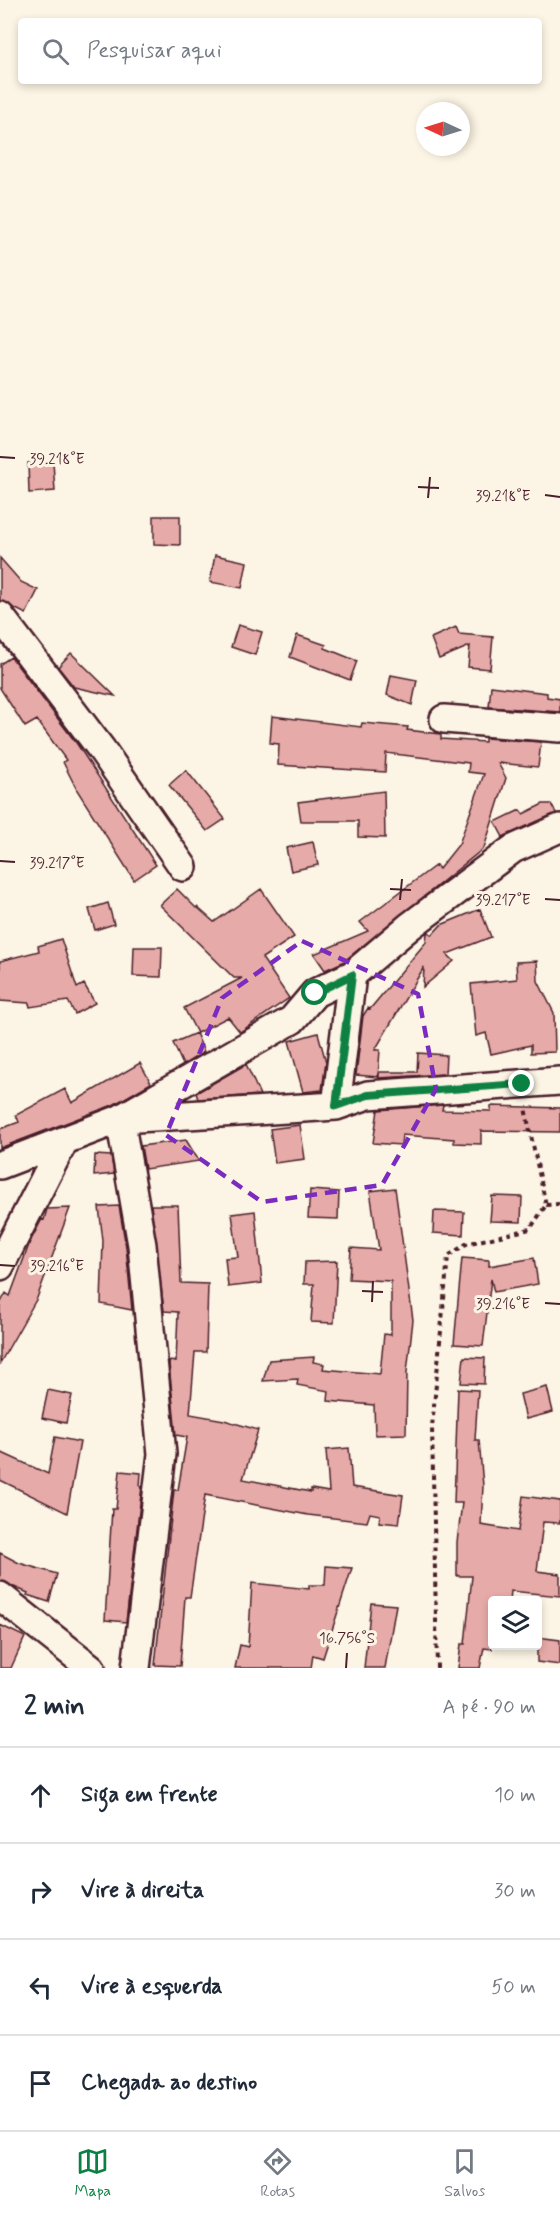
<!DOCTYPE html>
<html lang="pt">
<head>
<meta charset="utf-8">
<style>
  :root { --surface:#fff; --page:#f6f6f7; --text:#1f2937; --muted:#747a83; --line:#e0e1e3; --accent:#0b8043 }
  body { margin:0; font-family:Mynerve,sans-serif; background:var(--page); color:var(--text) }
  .controls { position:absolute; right:18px; bottom:18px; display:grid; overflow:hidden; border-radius:6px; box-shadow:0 3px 9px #0003 }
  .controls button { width:54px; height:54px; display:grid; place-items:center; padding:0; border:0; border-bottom:2px solid var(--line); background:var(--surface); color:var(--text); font:30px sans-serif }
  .compass { position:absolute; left:416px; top:102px; width:54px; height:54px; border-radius:50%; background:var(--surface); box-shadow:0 3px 9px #0003; rotate:274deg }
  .stop { position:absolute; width:18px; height:18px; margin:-14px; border:4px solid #0b8043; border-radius:50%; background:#fff }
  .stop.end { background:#0b8043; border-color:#fff; box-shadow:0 2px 6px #0008 }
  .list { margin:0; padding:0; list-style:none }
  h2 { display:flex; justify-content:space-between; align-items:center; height:78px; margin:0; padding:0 24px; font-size:26px }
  h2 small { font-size:20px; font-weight:400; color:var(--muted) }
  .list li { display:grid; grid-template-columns:39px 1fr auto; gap:18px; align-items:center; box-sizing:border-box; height:96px; padding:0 24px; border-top:2px solid var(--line) }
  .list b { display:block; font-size:22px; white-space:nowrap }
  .list em { font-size:20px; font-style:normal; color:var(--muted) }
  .icon { flex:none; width:33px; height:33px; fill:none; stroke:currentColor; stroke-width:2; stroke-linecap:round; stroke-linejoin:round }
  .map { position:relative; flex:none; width:560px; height:1668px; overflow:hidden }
  .search { position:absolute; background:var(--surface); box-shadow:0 3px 9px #0003; left:18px; right:18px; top:18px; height:66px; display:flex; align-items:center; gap:15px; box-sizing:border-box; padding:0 21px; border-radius:6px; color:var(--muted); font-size:22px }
  .sheet { height:462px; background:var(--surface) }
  nav { display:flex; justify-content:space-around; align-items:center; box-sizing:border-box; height:84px; border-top:2px solid var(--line); background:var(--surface); font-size:16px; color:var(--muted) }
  nav a { display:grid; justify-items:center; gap:3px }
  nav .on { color:var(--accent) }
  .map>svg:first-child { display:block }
</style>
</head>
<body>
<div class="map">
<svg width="560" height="1668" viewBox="0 0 560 1668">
  <rect width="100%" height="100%" fill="#fcf5e5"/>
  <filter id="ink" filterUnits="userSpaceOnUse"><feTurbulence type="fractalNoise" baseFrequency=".0167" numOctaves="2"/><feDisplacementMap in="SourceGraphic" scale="12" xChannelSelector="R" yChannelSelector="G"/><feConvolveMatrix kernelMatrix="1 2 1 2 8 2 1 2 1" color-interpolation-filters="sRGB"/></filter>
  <g filter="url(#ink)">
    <path fill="#e6aba8" stroke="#4a1f2b" stroke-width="1.5" d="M 53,462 L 55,491 L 29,493 L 28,463 Z
      M 154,516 L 180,516 L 180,545 L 154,544 Z
      M 215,555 L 247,562 L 242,588 L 210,582 Z
      M 0,558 L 21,582 L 38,590 L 26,614 L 0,601 Z
      M 238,625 L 262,632 L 255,655 L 231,647 Z
      M 456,627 L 459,634 L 493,637 L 490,669 L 468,667 L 470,646 L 439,659 L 431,638 Z
      M 297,635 L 326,645 L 325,648 L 357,661 L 350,680 L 290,657 Z
      M 71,653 L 115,696 L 74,687 L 58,667 Z
      M 11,657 L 77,744 L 156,865 L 134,880 L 77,790 L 63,762 L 66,760 L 37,720 L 25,727 L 0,688 L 0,664 Z
      M 391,675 L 417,680 L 412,705 L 387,695 Z
      M 491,686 L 547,693 L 547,697 L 560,699 L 560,712 L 489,707 Z
      M 272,716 L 361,727 L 362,723 L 408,727 L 407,730 L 441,734 L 441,739 L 485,742 L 485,738 L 541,742 L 538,767 L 498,763 L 506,778 L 484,848 L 343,962 L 325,970 L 314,954 L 368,931 L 360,922 L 436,865 L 439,869 L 459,844 L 484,774 L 468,772 L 469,763 L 386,753 L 385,772 L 278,765 L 279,744 L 270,743 Z
      M 186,770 L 225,819 L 207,831 L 169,785 Z
      M 384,791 L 385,838 L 358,837 L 358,821 L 301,821 L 298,802 Z
      M 543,804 L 551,804 L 556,813 L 503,837 L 495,822 L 520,810 L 523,814 Z
      M 313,842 L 318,865 L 291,871 L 286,848 Z
      M 177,889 L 196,908 L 197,907 L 214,922 L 261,889 L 294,937 L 262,958 L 289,998 L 240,1032 L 228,1017 L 197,1033 L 184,1008 L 242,978 L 234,978 L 160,905 Z
      M 108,903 L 114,924 L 95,930 L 89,909 Z
      M 480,909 L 491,937 L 447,954 L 454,961 L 423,987 L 424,967 L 375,1050 L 380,1050 L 378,1077 L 356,1075 L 363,1016 L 368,1008 L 370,1009 L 426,942 L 427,933 L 429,932 L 432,935 L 441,925 Z
      M 61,939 L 77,988 L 84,984 L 95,1003 L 75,1014 L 68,1001 L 30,1007 L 29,1003 L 0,1001 L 0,961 L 39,951 L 38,946 Z
      M 134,947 L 162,947 L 161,977 L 133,976 Z
      M 537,961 L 538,981 L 554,1013 L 555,1052 L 531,1053 L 531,1045 L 491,1054 L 486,1033 L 476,1036 L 471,984 L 517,979 L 516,962 Z
      M 196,1033 L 204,1052 L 183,1065 L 173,1043 Z
      M 318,1033 L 326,1062 L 322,1090 L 303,1092 L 289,1041 Z
      M 418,1053 L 446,1055 L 445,1074 L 379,1078 L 379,1072 L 417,1072 Z
      M 140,1063 L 151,1083 L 113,1105 L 0,1148 L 0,1129 L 19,1122 L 16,1115 L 65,1089 L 72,1103 Z
      M 246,1064 L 260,1095 L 198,1099 L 196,1093 Z
      M 443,1105 L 442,1110 L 491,1111 L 491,1106 L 560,1108 L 560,1132 L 481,1131 L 481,1144 L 454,1143 L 454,1139 L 402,1135 L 401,1145 L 373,1143 L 378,1110 Z
      M 300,1125 L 305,1159 L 275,1163 L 270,1129 Z
      M 186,1140 L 199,1161 L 145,1169 L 141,1146 Z
      M 95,1155 L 111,1156 L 114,1174 L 94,1176 Z
      M 395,1188 L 413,1320 L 407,1372 L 406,1434 L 375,1435 L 374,1405 L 328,1401 L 329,1391 L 297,1385 L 298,1379 L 263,1381 L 269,1360 L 314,1357 L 313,1362 L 324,1364 L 323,1369 L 380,1374 L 384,1334 L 391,1335 L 391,1281 L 349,1279 L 351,1248 L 379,1250 L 370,1191 Z
      M 310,1190 L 339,1192 L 338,1219 L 308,1218 Z
      M 492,1196 L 522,1197 L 521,1222 L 490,1221 Z
      M 151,1205 L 178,1205 L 181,1283 L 208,1284 L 206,1352 L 195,1352 L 190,1414 L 224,1420 L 258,1430 L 243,1479 L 311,1492 L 311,1489 L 329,1492 L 326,1450 L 349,1448 L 352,1487 L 403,1495 L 399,1524 L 379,1522 L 380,1515 L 370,1513 L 367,1522 L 308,1515 L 205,1495 L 190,1597 L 185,1597 L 180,1666 L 155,1665 L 174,1490 L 178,1490 L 187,1437 L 176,1435 L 169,1364 L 170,1361 L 176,1362 L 178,1312 L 164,1311 Z
      M 119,1206 L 126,1247 L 132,1310 L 101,1304 L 103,1241 L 99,1207 Z
      M 70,1208 L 37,1298 L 0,1363 L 0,1304 L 6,1293 L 10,1296 L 30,1242 L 42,1219 L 44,1220 L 47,1209 Z
      M 255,1211 L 262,1283 L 228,1287 L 225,1258 L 238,1257 L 232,1214 Z
      M 434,1211 L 464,1212 L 463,1235 L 433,1233 Z
      M 462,1258 L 489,1260 L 489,1266 L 534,1258 L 538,1284 L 494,1292 L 491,1279 L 483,1346 L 454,1344 Z
      M 337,1261 L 334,1323 L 311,1322 L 314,1284 L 304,1284 L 305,1262 Z
      M 464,1357 L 485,1358 L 484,1384 L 461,1383 Z
      M 547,1387 L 553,1412 L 526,1419 L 520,1394 Z
      M 458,1389 L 478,1390 L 475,1440 L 479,1440 L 483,1486 L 481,1525 L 518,1531 L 523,1496 L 560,1501 L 560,1523 L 543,1522 L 537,1571 L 560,1574 L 560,1596 L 511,1591 L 510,1600 L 492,1600 L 492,1649 L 484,1648 L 480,1668 L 458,1668 L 461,1644 L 465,1644 L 472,1576 L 457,1576 L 457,1542 L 462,1503 L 454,1503 Z
      M 48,1390 L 72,1395 L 66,1423 L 42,1418 Z
      M 55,1437 L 80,1442 L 67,1513 L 0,1480 L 0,1452 L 48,1474 Z
      M 120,1471 L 141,1473 L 140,1486 L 142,1486 L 126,1622 L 105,1620 L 112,1509 L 116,1509 Z
      M 0,1553 L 19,1563 L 57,1574 L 49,1602 L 27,1595 L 28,1593 L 0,1581 Z
      M 326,1566 L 352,1568 L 323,1658 L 313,1655 L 311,1668 L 235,1668 L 240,1645 L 248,1647 L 252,1583 L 309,1589 L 309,1585 L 325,1585 Z
      M 371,1603 L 396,1605 L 385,1668 L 364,1668 Z
      M 0,1625 L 25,1637 L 11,1668 L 0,1668 Z
      M 537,1637 L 560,1640 L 560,1665 L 537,1662 Z"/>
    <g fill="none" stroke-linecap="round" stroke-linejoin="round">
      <g stroke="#4a1f2b" stroke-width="32">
        <path id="minor" d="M 0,616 L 102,750 L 183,867
          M 444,719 L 560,728
          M 336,1106 L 352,975 L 410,926 L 513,849 L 560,828
          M 0,1165 L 120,1119 L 336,1106 L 368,1095 L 560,1081
          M 0,1266 L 64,1141
          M 0,1596 L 91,1668
          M 136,1668 L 162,1454 L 142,1245 L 120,1119 L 292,1020 L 315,993 L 352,975"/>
      </g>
      <path stroke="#4a1f2b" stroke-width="4" stroke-dasharray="4.5 4.5" stroke-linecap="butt" d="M 546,1205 L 560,1204
        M 437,1668 L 432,1427 L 448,1256 L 466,1244 L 530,1229 L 546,1205 L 525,1108"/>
      <use href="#minor" stroke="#fcf5e5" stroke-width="27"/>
    </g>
  </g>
  <g fill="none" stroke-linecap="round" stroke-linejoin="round" filter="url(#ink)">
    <path stroke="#0b8043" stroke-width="8" d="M 315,993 L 352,975 L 336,1106 L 368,1095 L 522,1084"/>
  </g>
  <path fill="none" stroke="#7b2cbf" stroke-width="4.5" stroke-dasharray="12 8" stroke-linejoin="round" d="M 302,941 L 418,994 L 436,1089 L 382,1185 L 262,1202 L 166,1135 L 222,998 Z"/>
  <path fill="none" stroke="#4a1f2b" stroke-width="2" d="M 0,457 L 15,458M 418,487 L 439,488M 545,495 L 560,497M 428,498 L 430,477M 0,861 L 15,862M 390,889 L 411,890M 545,899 L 560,900M 400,900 L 402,879M 0,1265 L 15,1266M 362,1291 L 383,1292M 372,1302 L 373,1281M 545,1303 L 560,1304M 346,1668 L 347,1653"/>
  <g font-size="15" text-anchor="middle" fill="#4a1f2b" stroke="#fcf5e5" stroke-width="6" stroke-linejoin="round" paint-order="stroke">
    <text x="57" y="464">39.218°E</text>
    <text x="503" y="501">39.218°E</text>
    <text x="57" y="868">39.217°E</text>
    <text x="503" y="905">39.217°E</text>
    <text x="57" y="1271">39.216°E</text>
    <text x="503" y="1309">39.216°E</text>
    <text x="347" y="1643">16.756°S</text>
  </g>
</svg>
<div class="controls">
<button><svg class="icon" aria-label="layers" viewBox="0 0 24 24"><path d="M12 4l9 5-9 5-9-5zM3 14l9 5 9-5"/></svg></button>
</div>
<svg class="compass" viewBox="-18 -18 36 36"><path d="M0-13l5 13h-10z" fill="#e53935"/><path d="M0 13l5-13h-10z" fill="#747a83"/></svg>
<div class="stop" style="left:315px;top:993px"></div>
<div class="stop end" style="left:522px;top:1084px"></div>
<div class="search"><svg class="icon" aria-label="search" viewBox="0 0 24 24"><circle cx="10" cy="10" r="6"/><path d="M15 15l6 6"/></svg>Pesquisar aqui</div>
</div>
<section class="sheet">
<h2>2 min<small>A pé · 90 m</small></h2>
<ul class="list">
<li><svg class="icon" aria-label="ahead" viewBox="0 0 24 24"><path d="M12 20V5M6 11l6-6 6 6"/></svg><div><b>Siga em frente</b></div><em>10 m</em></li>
<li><svg class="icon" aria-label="right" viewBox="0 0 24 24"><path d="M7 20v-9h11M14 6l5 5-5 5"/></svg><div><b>Vire à direita</b></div><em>30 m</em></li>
<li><svg class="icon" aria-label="left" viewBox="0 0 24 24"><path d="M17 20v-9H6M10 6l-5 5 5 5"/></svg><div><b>Vire à esquerda</b></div><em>50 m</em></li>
<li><svg class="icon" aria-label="arrive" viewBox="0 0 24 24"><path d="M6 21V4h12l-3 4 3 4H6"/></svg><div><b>Chegada ao destino</b></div></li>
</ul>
</section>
<nav>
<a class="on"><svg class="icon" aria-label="map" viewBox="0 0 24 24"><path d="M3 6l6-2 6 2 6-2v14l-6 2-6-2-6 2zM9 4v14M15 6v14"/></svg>Mapa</a>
<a><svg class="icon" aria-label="directions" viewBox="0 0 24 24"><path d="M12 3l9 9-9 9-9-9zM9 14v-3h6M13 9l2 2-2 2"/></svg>Rotas</a>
<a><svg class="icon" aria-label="saved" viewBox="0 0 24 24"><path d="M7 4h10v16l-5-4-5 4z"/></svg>Salvos</a>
</nav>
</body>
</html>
